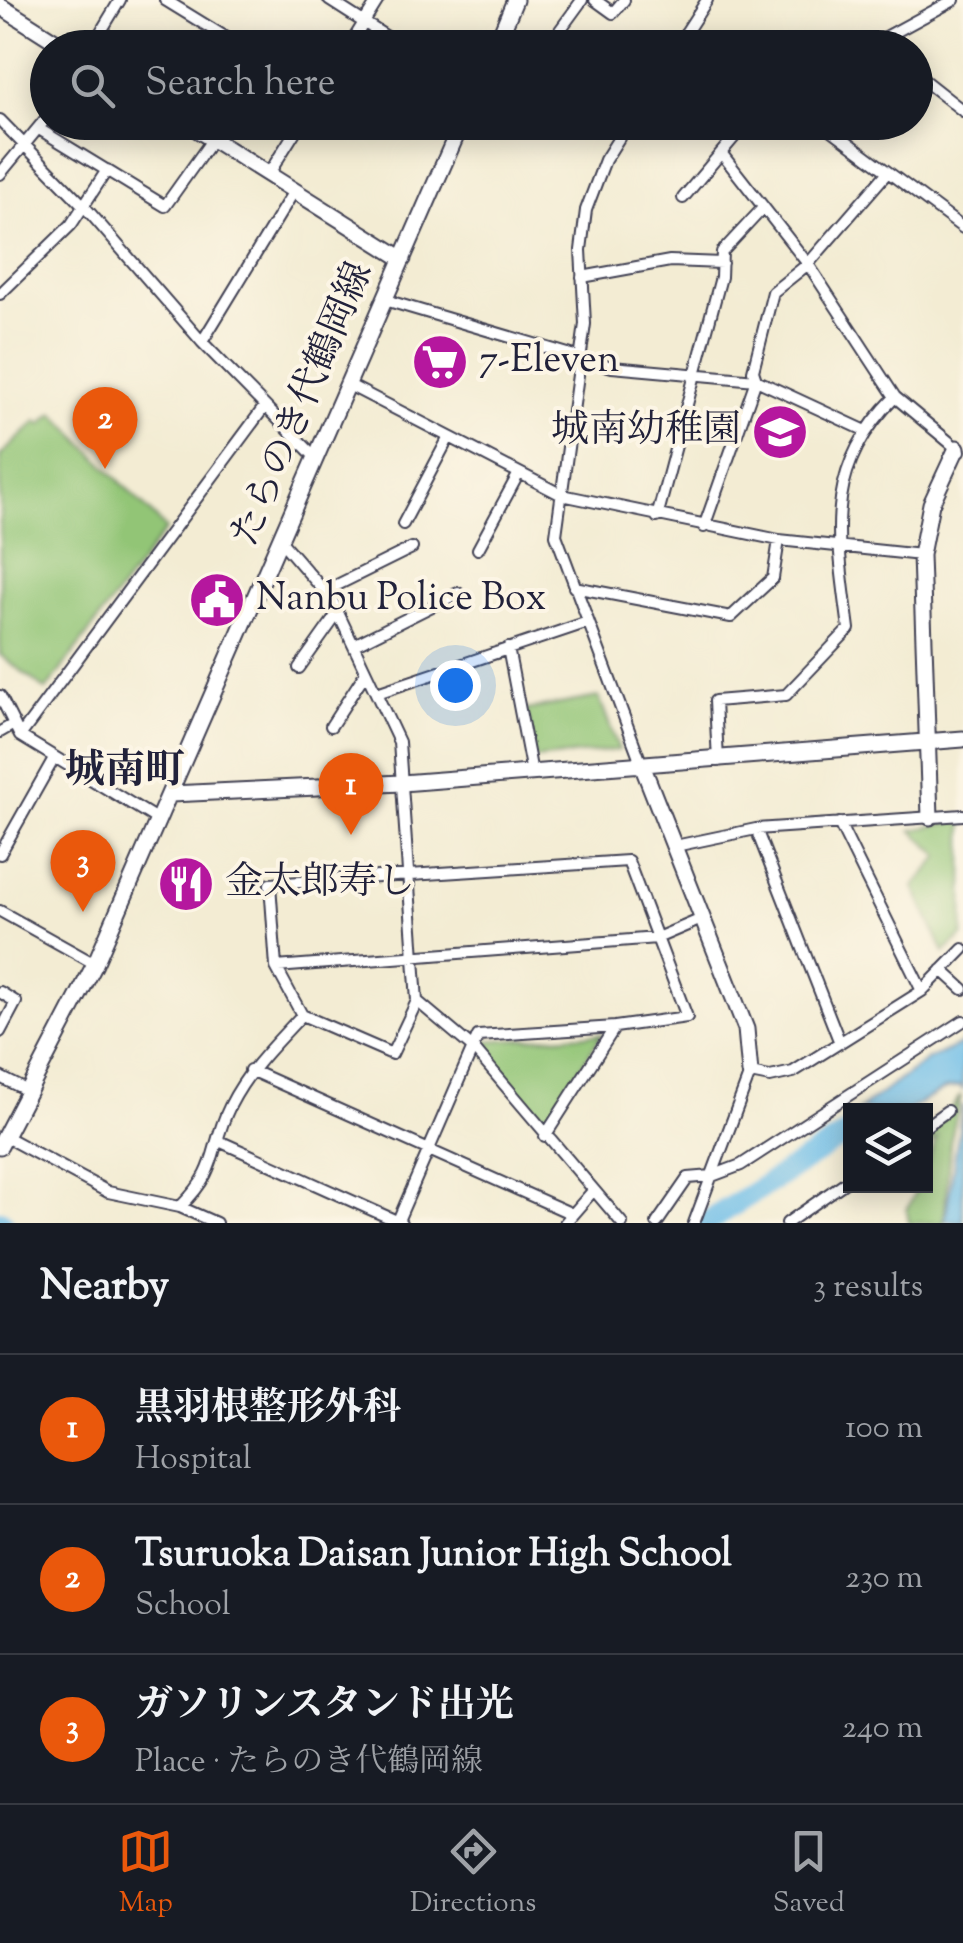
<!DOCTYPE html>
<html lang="en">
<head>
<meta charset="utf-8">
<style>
  :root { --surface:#171b24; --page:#242831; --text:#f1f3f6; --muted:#9ea1a6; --line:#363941; --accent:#ea580c }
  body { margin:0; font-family:"Sorts Mill Goudy","Noto Serif JP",serif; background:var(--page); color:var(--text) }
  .controls { position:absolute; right:30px; bottom:30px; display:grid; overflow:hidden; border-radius:0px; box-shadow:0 5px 25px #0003 }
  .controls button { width:90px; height:90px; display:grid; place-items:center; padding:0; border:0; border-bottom:2px solid var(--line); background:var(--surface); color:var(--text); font:50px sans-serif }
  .you { position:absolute; left:455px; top:685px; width:35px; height:35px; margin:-25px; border:8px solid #fff; border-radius:50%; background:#1a73e8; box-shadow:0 0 0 15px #1a73e833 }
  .badge { display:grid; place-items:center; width:65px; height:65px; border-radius:50%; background:var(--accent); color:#fff; font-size:32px; font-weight:700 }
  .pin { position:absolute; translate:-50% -82px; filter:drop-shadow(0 2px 5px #0008) }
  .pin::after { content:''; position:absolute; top:52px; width:35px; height:30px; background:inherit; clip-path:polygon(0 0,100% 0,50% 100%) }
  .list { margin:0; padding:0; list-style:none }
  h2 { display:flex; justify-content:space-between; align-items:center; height:130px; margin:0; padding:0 40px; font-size:42px }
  h2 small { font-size:32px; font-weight:400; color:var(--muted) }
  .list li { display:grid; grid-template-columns:65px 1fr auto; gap:30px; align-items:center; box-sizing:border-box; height:150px; padding:0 40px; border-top:2px solid var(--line) }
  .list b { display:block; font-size:38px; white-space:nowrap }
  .list p { margin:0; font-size:32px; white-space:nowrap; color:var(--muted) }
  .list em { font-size:32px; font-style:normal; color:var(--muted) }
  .icon { flex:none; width:55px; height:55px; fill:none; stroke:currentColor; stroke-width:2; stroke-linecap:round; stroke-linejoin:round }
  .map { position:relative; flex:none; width:963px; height:1223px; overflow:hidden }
  .search { position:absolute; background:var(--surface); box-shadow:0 5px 25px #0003; left:30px; right:30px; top:30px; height:110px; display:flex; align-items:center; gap:25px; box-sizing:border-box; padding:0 35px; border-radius:55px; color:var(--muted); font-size:38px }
  .sheet { height:580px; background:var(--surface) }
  nav { display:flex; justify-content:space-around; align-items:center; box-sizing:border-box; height:140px; border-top:2px solid var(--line); background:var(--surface); font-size:28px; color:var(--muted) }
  nav a { display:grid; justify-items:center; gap:5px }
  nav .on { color:var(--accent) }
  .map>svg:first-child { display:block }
</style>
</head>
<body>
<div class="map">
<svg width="963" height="1223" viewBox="0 0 963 1223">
  <rect width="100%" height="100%" fill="#fcf5e5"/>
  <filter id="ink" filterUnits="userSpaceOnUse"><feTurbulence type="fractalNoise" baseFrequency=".01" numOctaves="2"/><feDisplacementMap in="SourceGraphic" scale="20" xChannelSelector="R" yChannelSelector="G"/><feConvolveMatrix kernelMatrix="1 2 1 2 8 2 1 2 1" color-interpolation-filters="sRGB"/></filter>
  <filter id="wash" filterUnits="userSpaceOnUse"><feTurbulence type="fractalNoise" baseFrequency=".0048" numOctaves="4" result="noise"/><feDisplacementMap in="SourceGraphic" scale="40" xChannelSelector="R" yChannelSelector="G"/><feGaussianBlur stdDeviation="2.25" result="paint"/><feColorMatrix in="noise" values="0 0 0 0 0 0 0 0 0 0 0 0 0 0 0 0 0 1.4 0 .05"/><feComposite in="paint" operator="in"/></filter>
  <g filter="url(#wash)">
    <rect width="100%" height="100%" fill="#f3ecd3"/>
    <path fill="#92c576" stroke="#5a7458" stroke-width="2.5" d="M 54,413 L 166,529 L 46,690 L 0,655 L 0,456 L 37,421 L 41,425 Z
      M 599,697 L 619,750 L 535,759 L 526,710 Z
      M 963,820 L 963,935 L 944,953 L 914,887 L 940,856 L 912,830 Z
      M 602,1034 L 545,1123 L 481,1049 L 483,1041 Z
      M 961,1095 L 950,1143 L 944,1223 L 909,1223 L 907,1210 L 918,1186 L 926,1186 L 926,1168 L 937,1138 L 926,1146 L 926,1130 L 946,1116 Z"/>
    <path fill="#6dbde8" stroke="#487092" stroke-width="2.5" d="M 963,1043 L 963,1091 L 961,1086 L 945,1089 L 908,1110 L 859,1110 L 928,1059 Z
      M 963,1105 L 963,1223 L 945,1220 Z"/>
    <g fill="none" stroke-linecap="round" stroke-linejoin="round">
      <path stroke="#6dbde8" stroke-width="22" d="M 0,1221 L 3,1223
        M 705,1223 L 850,1132"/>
    </g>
  </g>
  <g filter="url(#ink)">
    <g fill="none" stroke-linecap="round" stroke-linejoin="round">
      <g stroke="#414052" stroke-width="14">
        <path id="street" d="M 165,0 L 243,48
          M 329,0 L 404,48
          M 595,0 L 613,13 L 624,0
          M 686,32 L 710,48
          M 91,48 L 120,0
          M 348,48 L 378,0
          M 547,48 L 582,0
          M 676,48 L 707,0
          M 881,48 L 875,43 L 954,0
          M 916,74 L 963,111
          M 0,120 L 84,206 L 202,342 L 317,459
          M 629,122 L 605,160 L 586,210 L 581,250 L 585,324 L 556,535 L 642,765
          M 821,122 L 963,228
          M 39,129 L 165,206 L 212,140
          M 722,154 L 808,264 L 895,397 L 960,451
          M 0,174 L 48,116
          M 268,175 L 301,122
          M 683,198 L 747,122
          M 582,277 L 670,261 L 722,263
          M 0,294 L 71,225 L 107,170
          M 385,300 L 612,367 L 756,380 L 864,430
          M 202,342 L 294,191
          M 349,385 L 562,495 L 779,540 L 921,555
          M 657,517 L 721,277 L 722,252 L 762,209
          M 403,524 L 449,437
          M 704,527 L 756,380 L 753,371 L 773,292 L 808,264 L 886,174
          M 280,540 L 332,600 L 399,742 L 417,1001 L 474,1049 L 622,1223
          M 478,549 L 519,473
          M 574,587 L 731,617 L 773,578 L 779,540
          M 325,591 L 412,548
          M 354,645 L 458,593
          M 508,648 L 532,773
          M 299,668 L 338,613
          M 377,693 L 588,622
          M 0,696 L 20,736 L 158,820
          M 331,726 L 366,672
          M 0,732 L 14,724
          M 20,736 L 265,406
          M 718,761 L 715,701 L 786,695 L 849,629 C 837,535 822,471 895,397
          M 839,823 L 922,991
          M 756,829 L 840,1043
          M 675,846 L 756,829 L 963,815
          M 0,854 L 53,760
          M 0,911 L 95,964
          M 276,967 L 657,938 L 704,918
          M 942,970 L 963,989
          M 0,992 L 16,1002 L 0,1032
          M 302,1015 L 392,1054 L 417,1001
          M 250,1070 L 570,1213
          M 0,1077 L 30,1092
          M 926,1126 L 947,1111
          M 545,1136 L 615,1027
          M 6,1137 L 108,1192 L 180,1207 L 216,1223
          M 219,1141 L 401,1223
          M 180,1207 C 221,1167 208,1151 230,1106 C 248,1070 275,1044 302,1015 L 276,967 L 270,884 L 628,861 L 687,1017 L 615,1027 L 478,1036 L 397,1223
          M 565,1223 L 592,1192
          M 657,1223 L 688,1178 L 712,1176 L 741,1165 L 963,1021
          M 694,1223 L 750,1073 L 770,1077 L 793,1072 L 922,991 L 963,949
          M 787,1223 L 850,1179"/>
      </g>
      <g stroke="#414052" stroke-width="19">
        <path id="secondary" d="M 0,6 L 66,48
          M 495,48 L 515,0
          M 185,122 L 403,259
          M 642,765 L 746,1029 L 750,1073
          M 171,794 L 402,783 L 963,739
          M 930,817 L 921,555 L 931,504 L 957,448
          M 0,1146 L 95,964 L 462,122"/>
      </g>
      <use href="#street" stroke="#fff" stroke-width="10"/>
      <use href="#secondary" stroke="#fff" stroke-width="15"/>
    </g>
  </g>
  <defs>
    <g id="supermarket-disc" transform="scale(2.875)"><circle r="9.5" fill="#b5179e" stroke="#fcf5e5"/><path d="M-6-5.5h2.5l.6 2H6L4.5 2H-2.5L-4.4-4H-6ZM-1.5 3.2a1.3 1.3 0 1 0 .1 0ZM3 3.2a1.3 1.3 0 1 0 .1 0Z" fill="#fff"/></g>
    <g id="school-disc" transform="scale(2.875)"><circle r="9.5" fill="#b5179e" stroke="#fcf5e5"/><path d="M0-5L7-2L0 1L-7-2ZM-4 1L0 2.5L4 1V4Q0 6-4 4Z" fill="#fff"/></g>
    <g id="civic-disc" transform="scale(2.875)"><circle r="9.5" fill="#b5179e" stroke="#fcf5e5"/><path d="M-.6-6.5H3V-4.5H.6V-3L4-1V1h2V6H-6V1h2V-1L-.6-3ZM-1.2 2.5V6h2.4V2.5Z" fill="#fff"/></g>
    <g id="restaurant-disc" transform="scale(2.875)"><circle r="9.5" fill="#b5179e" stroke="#fcf5e5"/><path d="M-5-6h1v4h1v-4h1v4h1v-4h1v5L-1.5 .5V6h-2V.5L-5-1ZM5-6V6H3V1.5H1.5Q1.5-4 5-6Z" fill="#fff"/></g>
  </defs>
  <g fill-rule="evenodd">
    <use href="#supermarket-disc" x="440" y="362"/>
    <use href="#school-disc" x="780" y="432"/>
    <use href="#civic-disc" x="217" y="600"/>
    <use href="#restaurant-disc" x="186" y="884"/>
  </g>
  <g text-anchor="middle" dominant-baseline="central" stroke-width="8" stroke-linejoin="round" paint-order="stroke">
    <g font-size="38" fill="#22223b" stroke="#fcf5e5" text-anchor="start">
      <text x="479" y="362">7-Eleven</text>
      <text x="741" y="432" text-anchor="end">城南幼稚園</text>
      <text x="256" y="600">Nanbu Police Box</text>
      <text x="225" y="884">金太郎寿し</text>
    </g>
    <g font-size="38" fill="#22223b" stroke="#fcf5e5">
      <text transform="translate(304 405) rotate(-67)">たらのき代鶴岡線</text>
    </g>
    <g font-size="40" font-weight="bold" fill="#22223b" stroke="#fcf5e5">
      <text x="125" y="772">城南町</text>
    </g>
  </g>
</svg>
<div class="controls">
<button><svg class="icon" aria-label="layers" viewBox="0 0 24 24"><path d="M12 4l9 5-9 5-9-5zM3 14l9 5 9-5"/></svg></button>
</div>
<div class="you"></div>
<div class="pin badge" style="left:351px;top:835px">1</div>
<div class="pin badge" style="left:105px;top:469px">2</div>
<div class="pin badge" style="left:83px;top:912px">3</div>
<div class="search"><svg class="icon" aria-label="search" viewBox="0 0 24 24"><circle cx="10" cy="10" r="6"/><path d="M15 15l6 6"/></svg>Search here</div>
</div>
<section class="sheet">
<h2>Nearby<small>3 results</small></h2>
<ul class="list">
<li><span class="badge">1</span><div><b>黒羽根整形外科</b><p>Hospital</p></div><em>100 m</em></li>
<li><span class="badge">2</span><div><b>Tsuruoka Daisan Junior High School</b><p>School</p></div><em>230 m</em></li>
<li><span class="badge">3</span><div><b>ガソリンスタンド出光</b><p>Place · たらのき代鶴岡線</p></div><em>240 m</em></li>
</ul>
</section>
<nav>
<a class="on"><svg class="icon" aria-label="map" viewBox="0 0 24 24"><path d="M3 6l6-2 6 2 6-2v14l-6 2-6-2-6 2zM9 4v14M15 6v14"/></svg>Map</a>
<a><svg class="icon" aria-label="directions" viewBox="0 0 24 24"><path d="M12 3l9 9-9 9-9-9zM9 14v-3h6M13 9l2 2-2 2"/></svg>Directions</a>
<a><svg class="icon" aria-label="saved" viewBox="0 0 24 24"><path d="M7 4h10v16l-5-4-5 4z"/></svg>Saved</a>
</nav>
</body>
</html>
